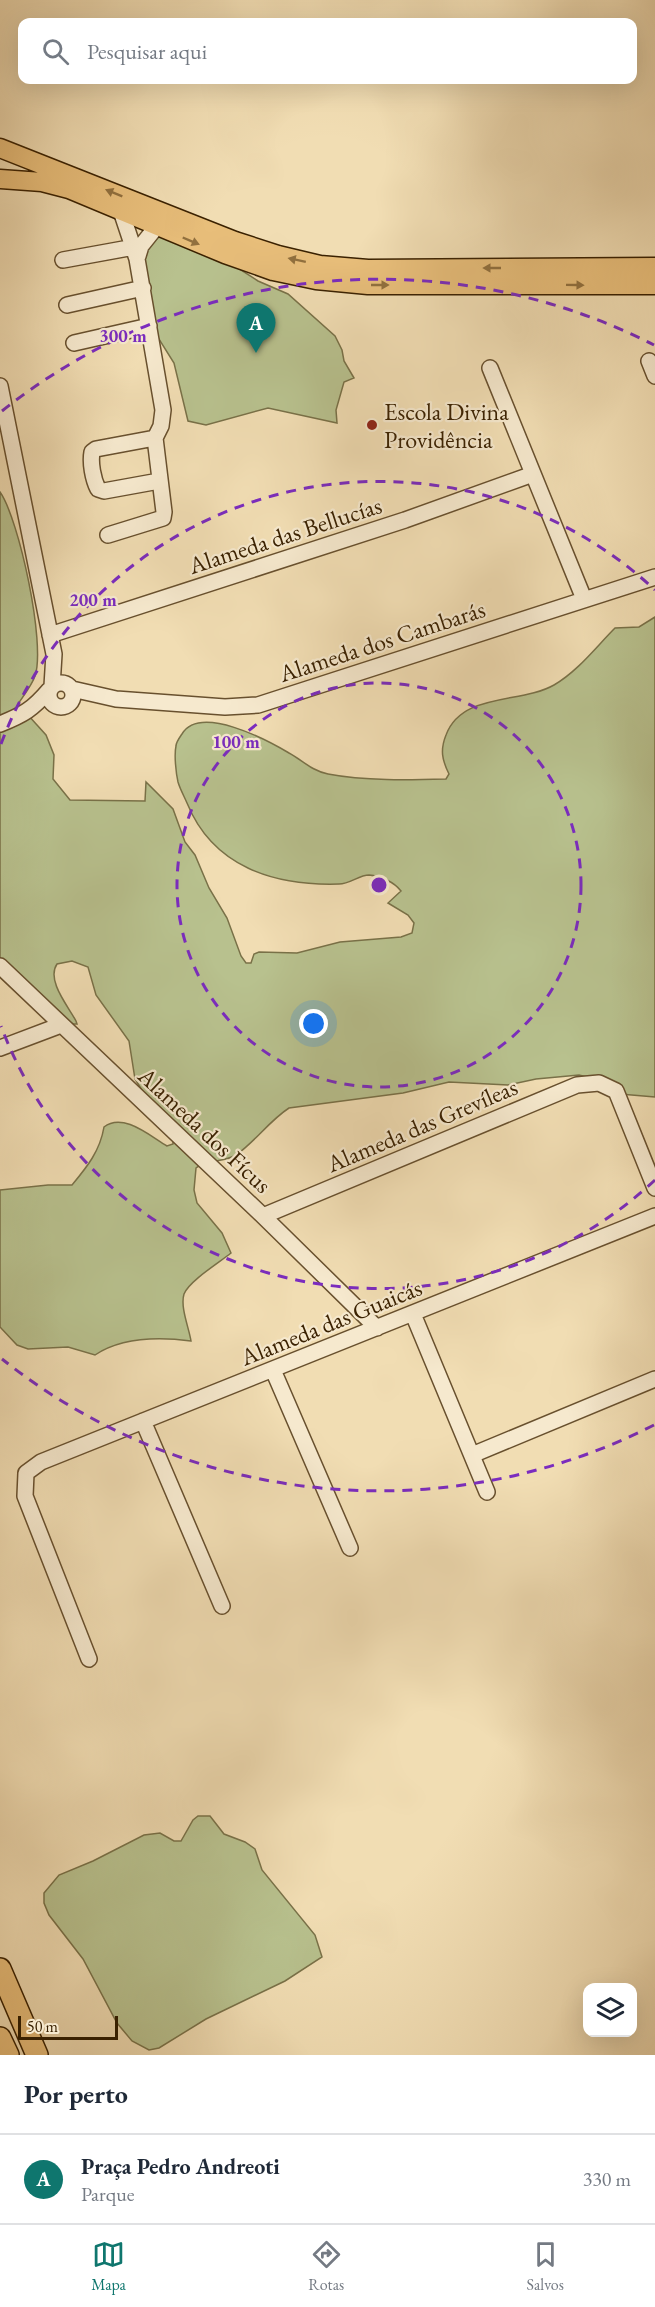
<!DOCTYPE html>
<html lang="pt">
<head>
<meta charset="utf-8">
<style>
  :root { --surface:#fff; --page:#f2f2f3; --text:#1f2937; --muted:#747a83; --line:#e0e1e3; --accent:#0f766e }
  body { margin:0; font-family:"EB Garamond",serif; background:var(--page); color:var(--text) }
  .controls { position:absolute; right:18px; bottom:18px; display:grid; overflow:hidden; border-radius:12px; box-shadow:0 6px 24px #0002 }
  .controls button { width:54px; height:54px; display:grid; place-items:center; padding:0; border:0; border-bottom:2px solid var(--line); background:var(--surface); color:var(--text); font:30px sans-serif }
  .scale { position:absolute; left:18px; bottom:15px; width:100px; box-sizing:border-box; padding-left:6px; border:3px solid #3a2101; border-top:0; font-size:16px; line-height:21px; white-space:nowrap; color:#3a2101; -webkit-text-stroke:4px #f6e9ce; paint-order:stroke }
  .you { position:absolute; left:314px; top:1024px; width:21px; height:21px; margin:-15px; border:4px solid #fff; border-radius:50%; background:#1a73e8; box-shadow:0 0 0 9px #1a73e833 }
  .badge { display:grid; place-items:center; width:39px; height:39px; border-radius:50%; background:var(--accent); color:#fff; font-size:20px; font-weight:700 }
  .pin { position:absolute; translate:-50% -50px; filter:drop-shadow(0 2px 3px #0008) }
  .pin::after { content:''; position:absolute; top:32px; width:21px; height:18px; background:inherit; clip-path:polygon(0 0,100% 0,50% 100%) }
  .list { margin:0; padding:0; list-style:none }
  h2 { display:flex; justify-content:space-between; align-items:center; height:78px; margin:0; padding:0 24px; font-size:26px }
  h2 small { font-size:20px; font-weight:400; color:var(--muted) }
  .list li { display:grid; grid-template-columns:39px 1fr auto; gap:18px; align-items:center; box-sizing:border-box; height:90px; padding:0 24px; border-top:2px solid var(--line) }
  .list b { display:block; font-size:22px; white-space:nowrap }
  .list p { margin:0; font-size:20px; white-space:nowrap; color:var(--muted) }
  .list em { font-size:20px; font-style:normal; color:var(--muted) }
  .icon { flex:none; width:33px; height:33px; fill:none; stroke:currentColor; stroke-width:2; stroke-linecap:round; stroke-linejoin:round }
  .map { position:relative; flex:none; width:655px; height:2055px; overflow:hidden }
  .search { position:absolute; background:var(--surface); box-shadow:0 6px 24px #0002; left:18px; right:18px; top:18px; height:66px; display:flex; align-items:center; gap:15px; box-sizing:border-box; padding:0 21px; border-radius:12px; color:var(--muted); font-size:22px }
  .sheet { height:168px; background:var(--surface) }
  nav { display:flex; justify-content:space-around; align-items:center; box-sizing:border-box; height:84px; border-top:2px solid var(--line); background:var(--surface); font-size:16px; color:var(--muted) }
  nav a { display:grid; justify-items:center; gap:3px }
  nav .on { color:var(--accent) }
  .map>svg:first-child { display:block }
</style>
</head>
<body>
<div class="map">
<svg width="655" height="2055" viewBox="0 0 655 2055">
  <rect width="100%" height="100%" fill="#f1ddb3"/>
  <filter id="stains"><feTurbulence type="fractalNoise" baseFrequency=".00333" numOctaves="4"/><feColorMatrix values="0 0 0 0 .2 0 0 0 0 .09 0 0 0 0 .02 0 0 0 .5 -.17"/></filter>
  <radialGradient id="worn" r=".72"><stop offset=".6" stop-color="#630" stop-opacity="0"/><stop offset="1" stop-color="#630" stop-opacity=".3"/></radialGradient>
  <path fill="#b8c18e" stroke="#797148" stroke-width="1.5" d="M 166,227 L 227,261 L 258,281 L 288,294 L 335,336 L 342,350 L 344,361 L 354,378 L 344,382 L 336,410 L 337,423 L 268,408 L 206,425 L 188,421 L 174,363 L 152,328 L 141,289 L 144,254 L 152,240 Z
    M 0,492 C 19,519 46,644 35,676 C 32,685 24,695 18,704 L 46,735 L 54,755 L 53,779 L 70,800 L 145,801 L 146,782 L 173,809 L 185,842 L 195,855 L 209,888 L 227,918 L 241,956 L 246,963 L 251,963 L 254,954 L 259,952 L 297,953 L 340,942 L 401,937 L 412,933 L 414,923 L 408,915 L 388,903 L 401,891 C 394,882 381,876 369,875 C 359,875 350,884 339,884 C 274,886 213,867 187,803 C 184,796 180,789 178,782 C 176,773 174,755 176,746 C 176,742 180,737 182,734 C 200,704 267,740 289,753 C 302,760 312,771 328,774 C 365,781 408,780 446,779 L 449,774 C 442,760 440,750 446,735 C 462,692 521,704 554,685 C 578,671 596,647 615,628 L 639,627 L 655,617 L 655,1097 L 620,1094 L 591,1078 L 579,1075 L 536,1079 L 508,1085 L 449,1082 L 403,1093 L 289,1108 C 269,1121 255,1142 236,1155 C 223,1163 206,1159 196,1168 L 194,1190 L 197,1203 L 222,1233 L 231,1253 C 220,1262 189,1281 184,1294 C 180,1307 189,1328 191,1341 C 160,1337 122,1337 95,1355 L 68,1347 L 28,1349 L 17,1345 L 0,1327 L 0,1190 L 48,1185 L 72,1185 C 87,1167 100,1151 104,1127 C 123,1112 150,1136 167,1146 L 173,1144 L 173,1140 L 135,1079 L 129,1041 L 96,995 L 88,967 L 72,961 L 57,964 C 46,980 68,1006 76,1021 L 77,1024 L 73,1024 L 5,973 L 0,967 Z
    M 198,1816 L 210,1816 L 224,1834 L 245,1842 L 255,1849 L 262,1870 L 315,1935 L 322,1957 L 285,1981 L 206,2019 L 159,2048 L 149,2050 L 132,2041 L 117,2023 L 83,1959 L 49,1915 L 44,1903 L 44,1893 L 59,1875 L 93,1861 L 144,1835 L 160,1833 L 174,1841 L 181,1841 L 193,1820 Z"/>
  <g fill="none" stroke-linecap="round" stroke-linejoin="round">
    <g stroke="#68502e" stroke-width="18">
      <path id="minor" d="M 121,211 L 137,259 L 163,410 L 161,426 L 155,438 L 96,449 L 92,452 C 90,463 93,479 98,489 L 104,491 L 159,481
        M 138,256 L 141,246 L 157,226
        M 63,260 L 140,246
        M 67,305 L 143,288
        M 74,343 L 149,326
        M 649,361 L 655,376
        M 490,368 L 584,599
        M 0,386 L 54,654 L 52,686
        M 108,535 L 163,518 L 164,512 L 155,438
        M 50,635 L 405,520 L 533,474
        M49 695a12 12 0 1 1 24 0a12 12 0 1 1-24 0Z
        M 72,689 L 116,699 L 225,707 L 258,705 L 655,577
        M 0,724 C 23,715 33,709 49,690
        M 0,966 L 263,1216 L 377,1328
        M 0,1048 L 61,1025
        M 263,1216 L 577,1085 L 599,1083 L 616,1091 L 655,1188
        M 413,1314 L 487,1492
        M 273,1370 L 350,1548
        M 143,1421 L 222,1606
        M 472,1455 L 655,1379
        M 89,1659 L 25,1496 L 26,1473 L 41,1462 L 655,1216"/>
    </g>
    <g stroke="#3a2101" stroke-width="21">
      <path id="major" d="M 0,148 L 235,241 L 278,255 L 320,265 L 368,269 L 655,267
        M 0,179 L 42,182 L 69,189 L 225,254 L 273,271 L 316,280 L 368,285 L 655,285"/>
    </g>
    <g stroke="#3a2101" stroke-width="24">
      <path id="highway" d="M 0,1969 L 37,2055
        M 0,2038 L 8,2055"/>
    </g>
    <use href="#minor" stroke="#f6e9ce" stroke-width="15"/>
    <use href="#major" stroke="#e8be7a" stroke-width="18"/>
    <use href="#highway" stroke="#e8be7a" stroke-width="21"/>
  </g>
  <defs><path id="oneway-solid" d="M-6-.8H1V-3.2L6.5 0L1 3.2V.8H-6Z" transform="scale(1.5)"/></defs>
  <g fill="#91703e">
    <use href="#oneway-solid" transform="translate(114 193) rotate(-158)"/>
    <use href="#oneway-solid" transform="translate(191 241) rotate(23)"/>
    <use href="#oneway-solid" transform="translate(297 260) rotate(-168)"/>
    <use href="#oneway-solid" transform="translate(492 268) rotate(180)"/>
    <use href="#oneway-solid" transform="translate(380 285)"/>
    <use href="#oneway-solid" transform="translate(575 285) rotate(1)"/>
  </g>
  <g fill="none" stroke="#7b2cbf" stroke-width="3" stroke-dasharray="10 8">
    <circle cx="379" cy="885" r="202"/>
    <path d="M655 1180A404 404 0 0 1 1 1026M1 744A404 404 0 0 1 655 590"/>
    <path d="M654 1425A606 606 0 0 1 2 1359M2 411A606 606 0 0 1 654 345"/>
  </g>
  <circle fill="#8f2418" stroke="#f6e9ce" stroke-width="2" cx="372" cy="425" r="6"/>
  <g text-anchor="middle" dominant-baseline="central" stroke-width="4.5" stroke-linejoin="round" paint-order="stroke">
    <g font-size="24" fill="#3a2101" stroke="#f6e9ce" text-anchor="start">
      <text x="384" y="411">Escola Divina<tspan x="384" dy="28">Providência</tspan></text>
    </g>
    <g font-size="24" fill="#3a2101" stroke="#f6e9ce">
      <text transform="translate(285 535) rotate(-18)">Alameda das Bellucías</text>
      <text transform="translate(382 641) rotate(-18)">Alameda dos Cambarás</text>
      <text transform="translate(422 1125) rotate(-23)">Alameda das Grevíleas</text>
      <text transform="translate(205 1130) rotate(43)">Alameda dos Fícus</text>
      <text transform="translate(331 1322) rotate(-22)">Alameda das Guaicás</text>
    </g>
  </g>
  <circle cx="379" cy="885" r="9" fill="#7b2cbf" stroke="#f6e9ce" stroke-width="3"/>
  <g font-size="18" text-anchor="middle" font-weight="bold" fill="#7b2cbf" stroke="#f6e9ce" stroke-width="4.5" stroke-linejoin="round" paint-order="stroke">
    <text x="123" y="342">300 m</text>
    <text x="93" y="606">200 m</text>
    <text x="236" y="748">100 m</text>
  </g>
  <rect width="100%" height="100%" filter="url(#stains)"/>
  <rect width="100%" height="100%" fill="url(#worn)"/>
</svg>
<div class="controls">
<button><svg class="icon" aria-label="layers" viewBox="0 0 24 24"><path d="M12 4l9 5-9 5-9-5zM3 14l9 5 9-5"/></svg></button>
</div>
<div class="scale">50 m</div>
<div class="you"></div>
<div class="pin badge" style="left:256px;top:353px">A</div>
<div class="search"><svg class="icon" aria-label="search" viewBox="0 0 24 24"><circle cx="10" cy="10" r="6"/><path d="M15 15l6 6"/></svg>Pesquisar aqui</div>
</div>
<section class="sheet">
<h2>Por perto<small></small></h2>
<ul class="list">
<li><span class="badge">A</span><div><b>Praça Pedro Andreoti</b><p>Parque</p></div><em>330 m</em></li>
</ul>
</section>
<nav>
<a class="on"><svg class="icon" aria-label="map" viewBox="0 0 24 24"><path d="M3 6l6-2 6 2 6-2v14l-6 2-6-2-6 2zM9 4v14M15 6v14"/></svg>Mapa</a>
<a><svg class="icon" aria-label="directions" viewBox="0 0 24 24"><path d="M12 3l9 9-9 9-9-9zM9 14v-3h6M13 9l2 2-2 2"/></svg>Rotas</a>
<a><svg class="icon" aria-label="saved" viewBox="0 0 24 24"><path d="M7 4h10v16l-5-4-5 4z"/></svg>Salvos</a>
</nav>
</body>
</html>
